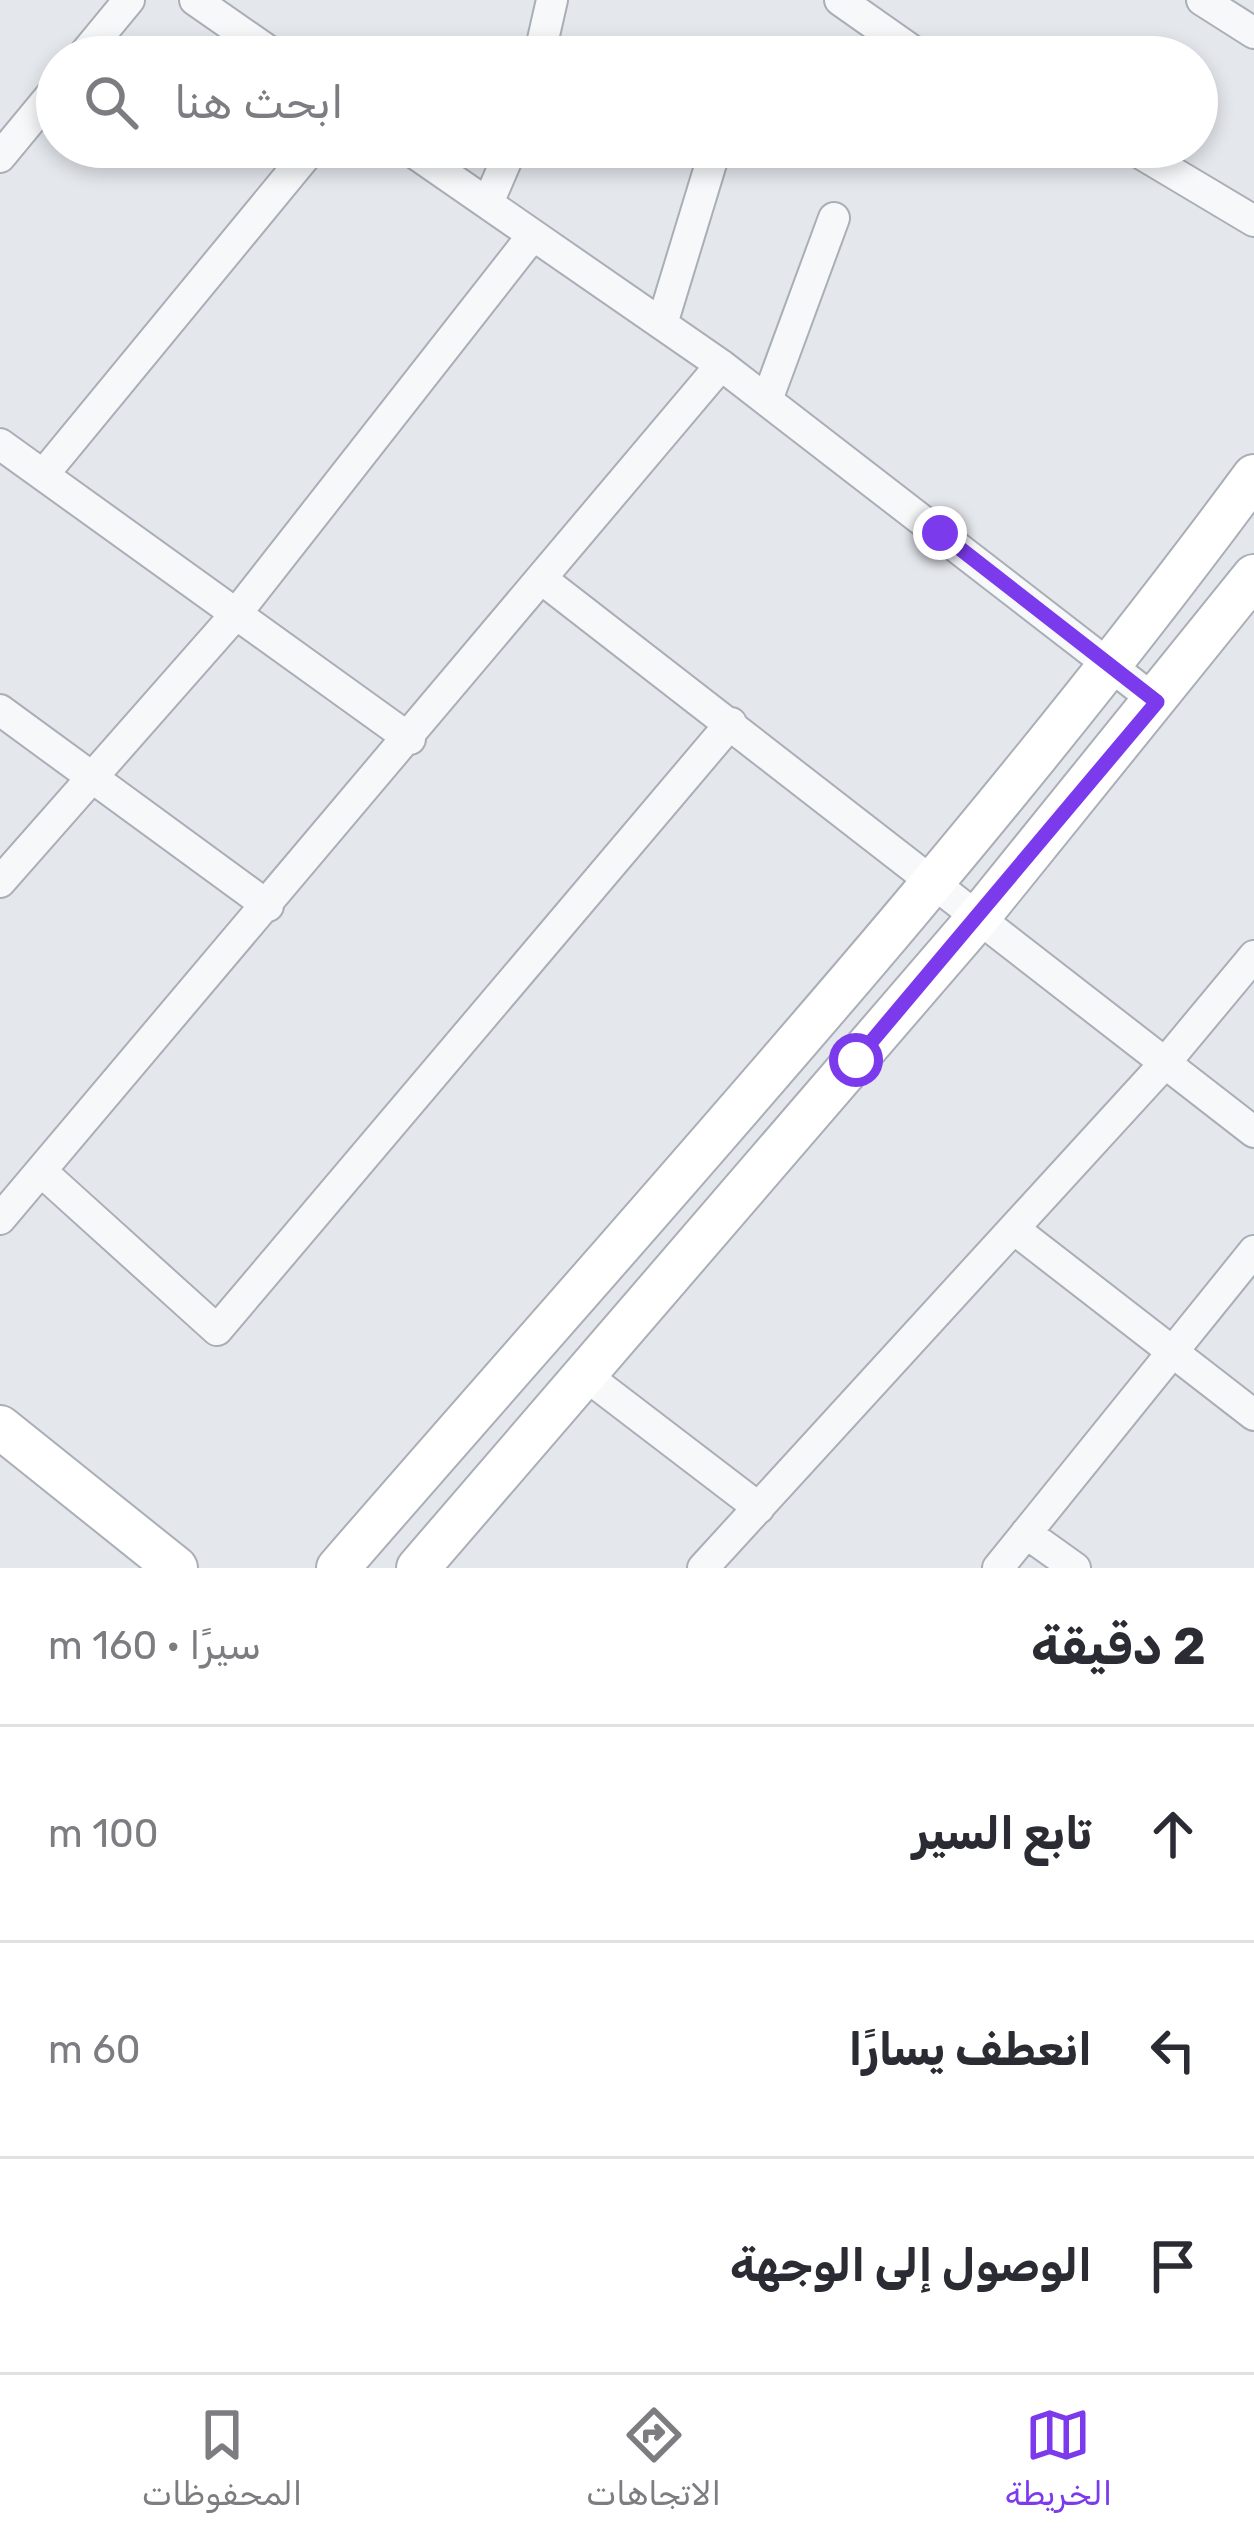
<!DOCTYPE html>
<html lang="ar">
<head>
<meta charset="utf-8">
<style>
  :root { --surface:#fff; --page:#f7f7f7; --text:#2b2b33; --muted:#7c7c81; --line:#e1e1e2; --accent:#7c3aed }
  body { margin:0; font-family:Rubik,Cairo,sans-serif; background:var(--page); color:var(--text); direction:rtl }
  .stop { position:absolute; width:36px; height:36px; margin:-27px; border:9px solid #7c3aed; border-radius:50%; background:#fff }
  .stop.end { background:#7c3aed; border-color:#fff; box-shadow:0 3px 12px #0008 }
  .list { margin:0; padding:0; list-style:none }
  h2 { display:flex; justify-content:space-between; align-items:center; height:156px; margin:0; padding:0 48px; font-size:51px }
  h2 small { font-size:39px; font-weight:400; color:var(--muted) }
  .list li { display:grid; grid-template-columns:78px 1fr auto; gap:36px; align-items:center; box-sizing:border-box; height:216px; padding:0 48px; border-top:3px solid var(--line) }
  .list b { display:block; font-size:45px; white-space:nowrap }
  .list em { font-size:39px; font-style:normal; color:var(--muted) }
  .icon { flex:none; width:66px; height:66px; fill:none; stroke:currentColor; stroke-width:2; stroke-linecap:round; stroke-linejoin:round }
  .map { position:relative; flex:none; width:1254px; height:1568px; overflow:hidden; direction:ltr }
  .search { position:absolute; background:var(--surface); box-shadow:0 6px 18px #0003; left:36px; right:36px; top:36px; height:132px; display:flex; align-items:center; gap:30px; box-sizing:border-box; padding:0 42px; border-radius:66px; color:var(--muted); font-size:45px }
  .sheet { height:804px; background:var(--surface) }
  nav { display:flex; justify-content:space-around; align-items:center; box-sizing:border-box; height:168px; border-top:3px solid var(--line); background:var(--surface); font-size:33px; color:var(--muted) }
  nav a { display:grid; justify-items:center; gap:6px }
  nav .on { color:var(--accent) }
  .map>svg:first-child { display:block }
</style>
</head>
<body>
<div class="map">
<svg width="1254" height="1568" viewBox="0 0 1254 1568">
  <rect width="100%" height="100%" fill="#e4e7ec"/>
  <g fill="none" stroke-linecap="round" stroke-linejoin="round">
    <g stroke="#a9aeb7" stroke-width="34">
      <path id="street" d="M 195,0 L 277,57
        M 840,0 L 921,57
        M 1202,0 L 1254,33
        M 82,57 L 129,0
        M 539,57 L 552,0
        M 406,147 L 721,365 L 1157,702
        M 1130,147 L 1254,221
        M 0,157 L 57,88
        M 488,203 L 512,147
        M 662,324 L 712,160
        M 767,400 L 834,218
        M 0,444 L 410,739
        M 43,475 L 313,147
        M 543,580 L 1254,1132
        M 0,710 L 268,906
        M 0,882 L 236,614 L 533,235
        M 41,1171 L 217,1330 L 731,723
        M 0,1219 L 721,365
        M 1014,1229 L 1254,1415
        M 585,1375 L 759,1508
        M 1026,1533 L 1075,1568
        M 703,1568 L 1165,1063 L 1254,956
        M 998,1568 L 1254,1251"/>
    </g>
    <g stroke="#a9aeb7" stroke-width="46">
      <path id="secondary" d="M 0,1427 L 176,1568
        M 338,1568 C 649,1209 972,858 1254,476
        M 418,1568 L 977,919 L 1254,576"/>
    </g>
    <use href="#street" stroke="#f7f8fa" stroke-width="30"/>
    <use href="#secondary" stroke="#fff" stroke-width="42"/>
  </g>
  <g fill="none" stroke-linecap="round" stroke-linejoin="round">
    <path stroke="#7c3aed" stroke-width="15" d="M 856,1060 L 1157,702 L 940,533"/>
  </g>
</svg>
<div class="stop" style="left:856px;top:1060px"></div>
<div class="stop end" style="left:940px;top:533px"></div>
<div class="search"><svg class="icon" aria-label="search" viewBox="0 0 24 24"><circle cx="10" cy="10" r="6"/><path d="M15 15l6 6"/></svg>ابحث هنا</div>
</div>
<section class="sheet">
<h2>2 دقيقة<small>سيرًا · 160 m</small></h2>
<ul class="list">
<li><svg class="icon" aria-label="ahead" viewBox="0 0 24 24"><path d="M12 20V5M6 11l6-6 6 6"/></svg><div><b>تابع السير</b></div><em>100 m</em></li>
<li><svg class="icon" aria-label="left" viewBox="0 0 24 24"><path d="M17 20v-9H6M10 6l-5 5 5 5"/></svg><div><b>انعطف يسارًا</b></div><em>60 m</em></li>
<li><svg class="icon" aria-label="arrive" viewBox="0 0 24 24"><path d="M6 21V4h12l-3 4 3 4H6"/></svg><div><b>الوصول إلى الوجهة</b></div></li>
</ul>
</section>
<nav>
<a class="on"><svg class="icon" aria-label="map" viewBox="0 0 24 24"><path d="M3 6l6-2 6 2 6-2v14l-6 2-6-2-6 2zM9 4v14M15 6v14"/></svg>الخريطة</a>
<a><svg class="icon" aria-label="directions" viewBox="0 0 24 24"><path d="M12 3l9 9-9 9-9-9zM9 14v-3h6M13 9l2 2-2 2"/></svg>الاتجاهات</a>
<a><svg class="icon" aria-label="saved" viewBox="0 0 24 24"><path d="M7 4h10v16l-5-4-5 4z"/></svg>المحفوظات</a>
</nav>
</body>
</html>
